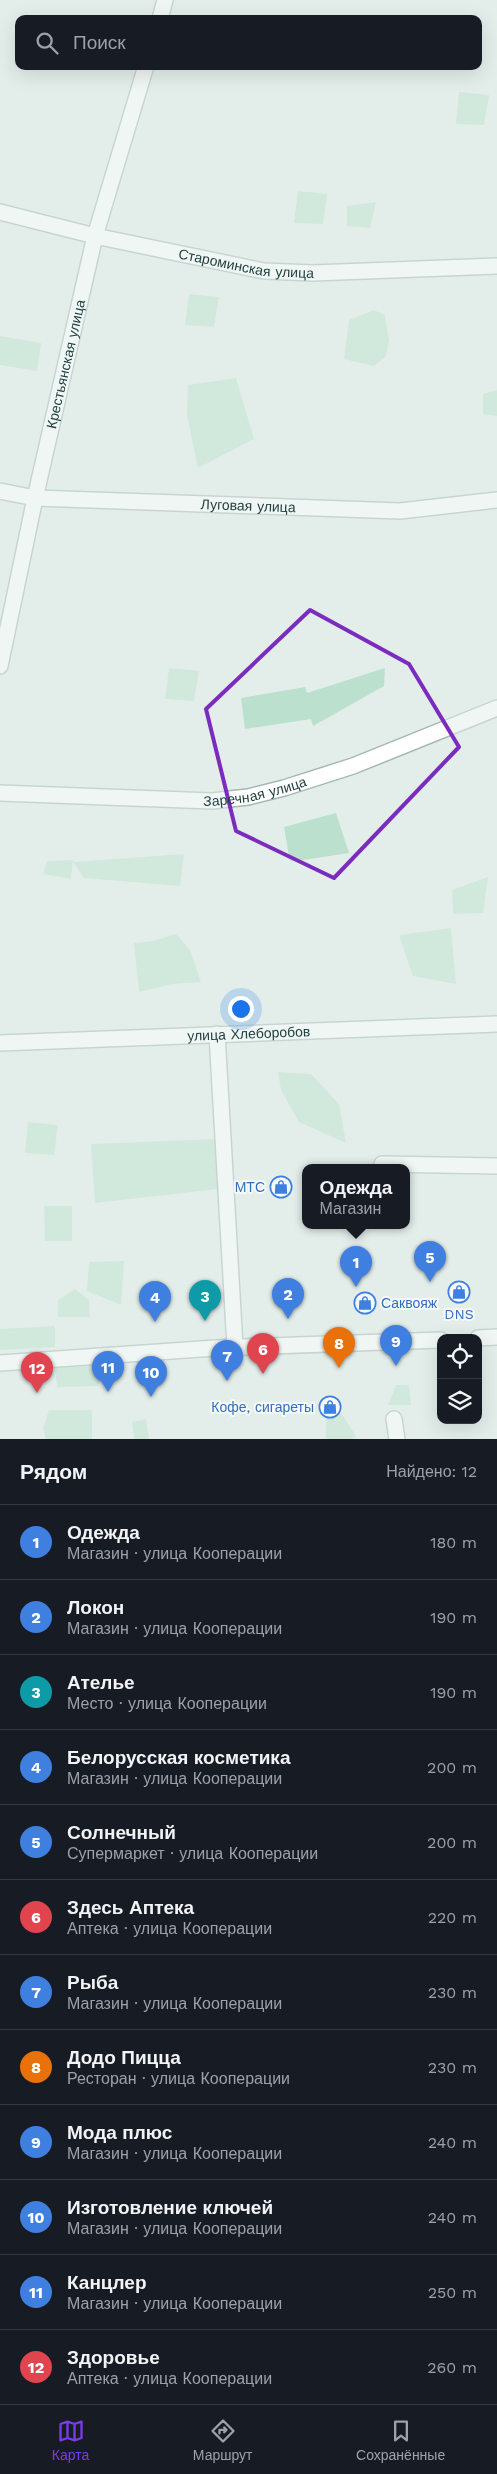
<!DOCTYPE html>
<html lang="ru">
<head>
<meta charset="utf-8">
<style>
  :root { --surface:#171b24; --page:#242831; --text:#f1f3f6; --muted:#9ea1a6; --line:#363941; --accent:#7c3aed }
  body { margin:0; font-family:"Work Sans",sans-serif; background:var(--page); color:var(--text) }
  .controls { position:absolute; right:15px; bottom:15px; display:grid; overflow:hidden; border-radius:10px; box-shadow:0 5px 20px #0002 }
  .controls button { width:45px; height:45px; display:grid; place-items:center; padding:0; border:0; border-bottom:1px solid var(--line); background:var(--surface); color:var(--text); font:25px sans-serif }
  .you { position:absolute; left:240px; top:1008px; width:18px; height:18px; margin:-12px; border:4px solid #fff; border-radius:50%; background:#1a73e8; box-shadow:0 0 0 8px #1a73e833 }
  .badge { display:grid; place-items:center; width:32px; height:32px; border-radius:50%; background:var(--accent); color:#fff; font-size:16px; font-weight:700 }
  .pin { position:absolute; translate:-50% -41px; filter:drop-shadow(0 1px 2px #0008) }
  .pin::after { content:''; position:absolute; top:26px; width:18px; height:15px; background:inherit; clip-path:polygon(0 0,100% 0,50% 100%) }
  .popup { position:absolute; left:302px; top:1164px; width:108px; height:65px; box-sizing:border-box; display:grid; place-content:center; border-radius:10px; background:var(--surface); filter:drop-shadow(0 1px 4px #0005); font-size:16px; white-space:nowrap; color:var(--muted) }
  .popup b { font-size:19px; color:var(--text) }
  .popup::after { content:''; position:absolute; left:50%; top:100%; margin-left:-10px; border:10px solid transparent; border-top-color:var(--surface) }
  .list { margin:0; padding:0; list-style:none }
  h2 { display:flex; justify-content:space-between; align-items:center; height:65px; margin:0; padding:0 20px; font-size:21px }
  h2 small { font-size:16px; font-weight:400; color:var(--muted) }
  .list li { display:grid; grid-template-columns:32px 1fr auto; gap:15px; align-items:center; box-sizing:border-box; height:75px; padding:0 20px; border-top:1px solid var(--line) }
  .list b { display:block; font-size:19px; white-space:nowrap }
  .list p { margin:0; font-size:16px; white-space:nowrap; color:var(--muted) }
  .list em { font-size:16px; font-style:normal; color:var(--muted) }
  .icon { flex:none; width:28px; height:28px; fill:none; stroke:currentColor; stroke-width:2; stroke-linecap:round; stroke-linejoin:round }
  .map { position:relative; flex:none; width:497px; height:1439px; overflow:hidden }
  .search { position:absolute; background:var(--surface); box-shadow:0 5px 20px #0002; left:15px; right:15px; top:15px; height:55px; display:flex; align-items:center; gap:12px; box-sizing:border-box; padding:0 18px; border-radius:10px; color:var(--muted); font-size:19px }
  .sheet { height:965px; background:var(--surface) }
  nav { display:flex; justify-content:space-around; align-items:center; box-sizing:border-box; height:70px; border-top:1px solid var(--line); background:var(--surface); font-size:14px; color:var(--muted) }
  nav a { display:grid; justify-items:center; gap:2px }
  nav .on { color:var(--accent) }
  .map>svg:first-child { display:block }
</style>
</head>
<body>
<div class="map">
<svg width="497" height="1439" viewBox="0 0 497 1439">
  <rect width="100%" height="100%" fill="#e3eeeb"/>
  <path fill="#bbe0cd" d="M 459,92 L 489,95 L 484,125 L 456,124 Z
    M 298,191 L 327,194 L 323,224 L 294,223 Z
    M 376,202 L 370,228 L 347,226 L 347,206 Z
    M 189,294 L 219,297 L 214,327 L 185,325 Z
    M 374,310 L 385,315 L 389,341 L 386,356 L 374,366 L 344,359 L 349,320 Z
    M 0,336 L 41,343 L 37,371 L 0,365 Z
    M 236,378 L 254,439 L 198,468 L 187,415 L 188,385 Z
    M 497,390 L 497,416 L 483,414 L 483,394 Z
    M 169,668 L 199,671 L 194,701 L 165,699 Z
    M 385,668 L 384,686 L 313,726 L 311,719 L 245,729 L 241,698 L 305,687 L 307,693 Z
    M 336,813 L 349,853 L 290,862 L 284,827 Z
    M 184,854 L 180,886 L 84,878 L 73,862 Z
    M 73,860 L 71,879 L 43,874 L 47,861 Z
    M 488,877 L 483,913 L 453,914 L 452,890 Z
    M 451,928 L 456,984 L 413,976 L 399,935 Z
    M 176,934 L 190,950 L 201,982 L 172,984 L 139,992 L 134,943 L 153,941 Z
    M 278,1072 L 311,1074 L 339,1104 L 346,1143 L 299,1122 L 281,1090 Z
    M 28,1122 L 58,1125 L 54,1155 L 25,1153 Z
    M 215,1139 L 218,1189 L 95,1203 L 91,1144 Z
    M 44,1206 L 72,1206 L 72,1241 L 45,1241 Z
    M 124,1261 L 121,1305 L 87,1291 L 89,1262 Z
    M 75,1289 L 89,1300 L 90,1317 L 58,1317 L 58,1300 Z
    M 55,1326 L 55,1347 L 0,1350 L 0,1329 Z
    M 99,1366 L 99,1386 L 57,1387 L 55,1367 Z
    M 396,1385 L 409,1385 L 411,1405 L 388,1405 Z
    M 49,1410 L 92,1410 L 92,1439 L 46,1439 L 43,1428 Z
    M 341,1413 L 356,1436 L 353,1439 L 326,1439 L 326,1414 Z
    M 146,1419 L 149,1439 L 134,1439 L 132,1422 Z"/>
  <g fill="none" stroke-linecap="round" stroke-linejoin="round">
    <g stroke="#a5b7b4" stroke-width="18">
      <g id="minor">
        <path d="M 160,19 L 165,0"/>
        <path id="s1" d="M 0,212 L 95,236 L 264,271 L 313,273 L 497,266"/>
        <path id="s2" d="M 0,491 L 35,498 L 400,511 L 497,500"/>
        <path id="s3" d="M 0,666 L 35,498 L 95,236 L 146,66"/>
        <path id="s4" d="M 0,793 L 212,801 L 248,797 L 284,788 L 353,766 L 497,708"/>
        <path d="M 217,1034 L 235,1347"/>
        <path id="s5" d="M 0,1043 L 497,1024"/>
        <path d="M 382,1164 L 497,1166"/>
        <path d="M 478,1338 L 497,1337"/>
        <path d="M 0,1363 L 215,1348 L 441,1340"/>
        <path d="M 394,1419 L 397,1439"/>
      </g>
    </g>
    <use href="#minor" stroke="#fff" stroke-width="15"/>
  </g>
  <path d="M0 0H497V1439H0ZM 310,610 L 409,664 L 459,747 L 334,878 L 236,831 L 206,709 Z" fill="#e3eeeb" fill-opacity=".55" fill-rule="evenodd"/>
  <path fill="none" stroke="#7b2cbf" stroke-width="4" stroke-linejoin="round" d="M 310,610 L 409,664 L 459,747 L 334,878 L 236,831 L 206,709 Z"/>
  <defs>
    <g id="shop-ring" transform="scale(1.125)"><circle r="9.5" fill="#f4faf8" stroke="#3f7fe0" stroke-width="1.5"/><path d="M-5-2.5h2.3a2.7 3.5 0 0 1 5.4 0H5L5.5 6h-11ZM-1.5-2.5h3a1.5 2.3 0 0 0-3 0Z" fill="#3f7fe0"/></g>
  </defs>
  <g fill-rule="evenodd">
    <use href="#shop-ring" x="281" y="1187"/>
    <use href="#shop-ring" x="459" y="1292"/>
    <use href="#shop-ring" x="365" y="1303"/>
    <use href="#shop-ring" x="330" y="1407"/>
  </g>
  <g text-anchor="middle" dominant-baseline="central" stroke-width="4" stroke-linejoin="round" paint-order="stroke">
    <g font-size="14" fill="#21413f" stroke="#f4faf8">
      <text stroke="none"><textPath href="#s1" startOffset="252">Староминская улица</textPath></text>
      <text stroke="none"><textPath href="#s3" startOffset="309">Крестьянская улица</textPath></text>
      <text stroke="none"><textPath href="#s2" startOffset="249">Луговая улица</textPath></text>
      <text stroke="none"><textPath href="#s4" startOffset="256">Заречная улица</textPath></text>
      <text stroke="none"><textPath href="#s5" startOffset="249">улица Хлеборобов</textPath></text>
    </g>
    <g font-size="14" fill="#366cbe" stroke="#f4faf8" text-anchor="end">
      <text x="265" y="1187">МТС</text>
      <text x="381" y="1303" text-anchor="start">Саквояж</text>
      <text x="459" y="1314" text-anchor="middle">DNS</text>
      <text x="314" y="1407">Кофе, сигареты</text>
    </g>
  </g>
</svg>
<div class="controls">
<button><svg class="icon" aria-label="locate" viewBox="0 0 24 24"><circle cx="12" cy="12" r="6"/><path d="M12 2v4M12 18v4M2 12h4M18 12h4"/></svg></button>
<button><svg class="icon" aria-label="layers" viewBox="0 0 24 24"><path d="M12 4l9 5-9 5-9-5zM3 14l9 5 9-5"/></svg></button>
</div>
<div class="you"></div>
<div class="pin badge" style="left:356px;top:1287px;background:#3f7fe0">1</div>
<div class="popup"><b>Одежда</b>Магазин</div>
<div class="pin badge" style="left:288px;top:1319px;background:#3f7fe0">2</div>
<div class="pin badge" style="left:205px;top:1321px;background:#0f9aa8">3</div>
<div class="pin badge" style="left:155px;top:1322px;background:#3f7fe0">4</div>
<div class="pin badge" style="left:430px;top:1282px;background:#3f7fe0">5</div>
<div class="pin badge" style="left:263px;top:1374px;background:#e0444e">6</div>
<div class="pin badge" style="left:227px;top:1381px;background:#3f7fe0">7</div>
<div class="pin badge" style="left:339px;top:1368px;background:#e8710a">8</div>
<div class="pin badge" style="left:396px;top:1366px;background:#3f7fe0">9</div>
<div class="pin badge" style="left:151px;top:1397px;background:#3f7fe0">10</div>
<div class="pin badge" style="left:108px;top:1392px;background:#3f7fe0">11</div>
<div class="pin badge" style="left:37px;top:1393px;background:#e0444e">12</div>
<div class="search"><svg class="icon" aria-label="search" viewBox="0 0 24 24"><circle cx="10" cy="10" r="6"/><path d="M15 15l6 6"/></svg>Поиск</div>
</div>
<section class="sheet">
<h2>Рядом<small>Найдено: 12</small></h2>
<ul class="list">
<li><span class="badge" style="background:#3f7fe0">1</span><div><b>Одежда</b><p>Магазин · улица Кооперации</p></div><em>180 m</em></li>
<li><span class="badge" style="background:#3f7fe0">2</span><div><b>Локон</b><p>Магазин · улица Кооперации</p></div><em>190 m</em></li>
<li><span class="badge" style="background:#0f9aa8">3</span><div><b>Ателье</b><p>Место · улица Кооперации</p></div><em>190 m</em></li>
<li><span class="badge" style="background:#3f7fe0">4</span><div><b>Белорусская косметика</b><p>Магазин · улица Кооперации</p></div><em>200 m</em></li>
<li><span class="badge" style="background:#3f7fe0">5</span><div><b>Солнечный</b><p>Супермаркет · улица Кооперации</p></div><em>200 m</em></li>
<li><span class="badge" style="background:#e0444e">6</span><div><b>Здесь Аптека</b><p>Аптека · улица Кооперации</p></div><em>220 m</em></li>
<li><span class="badge" style="background:#3f7fe0">7</span><div><b>Рыба</b><p>Магазин · улица Кооперации</p></div><em>230 m</em></li>
<li><span class="badge" style="background:#e8710a">8</span><div><b>Додо Пицца</b><p>Ресторан · улица Кооперации</p></div><em>230 m</em></li>
<li><span class="badge" style="background:#3f7fe0">9</span><div><b>Мода плюс</b><p>Магазин · улица Кооперации</p></div><em>240 m</em></li>
<li><span class="badge" style="background:#3f7fe0">10</span><div><b>Изготовление ключей</b><p>Магазин · улица Кооперации</p></div><em>240 m</em></li>
<li><span class="badge" style="background:#3f7fe0">11</span><div><b>Канцлер</b><p>Магазин · улица Кооперации</p></div><em>250 m</em></li>
<li><span class="badge" style="background:#e0444e">12</span><div><b>Здоровье</b><p>Аптека · улица Кооперации</p></div><em>260 m</em></li>
</ul>
</section>
<nav>
<a class="on"><svg class="icon" aria-label="map" viewBox="0 0 24 24"><path d="M3 6l6-2 6 2 6-2v14l-6 2-6-2-6 2zM9 4v14M15 6v14"/></svg>Карта</a>
<a><svg class="icon" aria-label="directions" viewBox="0 0 24 24"><path d="M12 3l9 9-9 9-9-9zM9 14v-3h6M13 9l2 2-2 2"/></svg>Маршрут</a>
<a><svg class="icon" aria-label="saved" viewBox="0 0 24 24"><path d="M7 4h10v16l-5-4-5 4z"/></svg>Сохранённые</a>
</nav>
</body>
</html>
